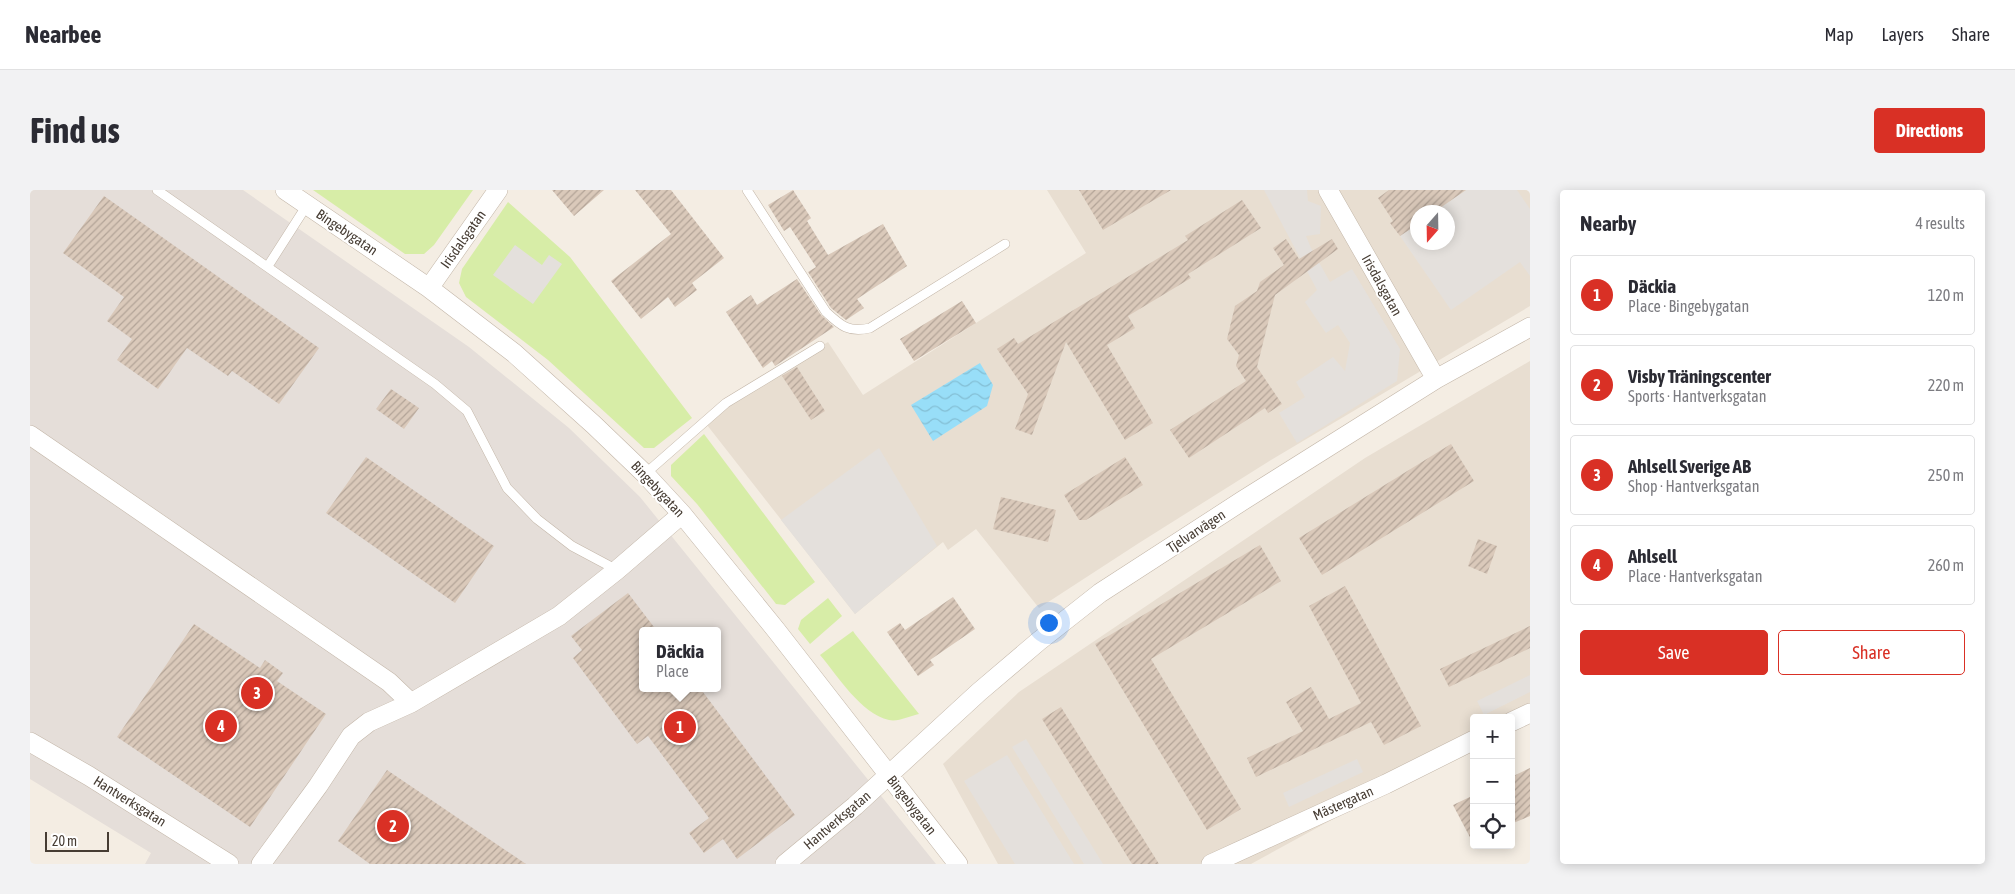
<!DOCTYPE html>
<html lang="en">
<head>
<meta charset="utf-8">
<style>
  :root { --surface:#fff; --page:#f2f2f3; --text:#2b2b33; --muted:#7c7c81; --line:#e1e1e2; --accent:#d93025 }
  body { margin:0; font-family:"Asap Condensed",sans-serif; background:var(--page); color:var(--text) }
  .controls { position:absolute; right:15px; bottom:15px; display:grid; overflow:hidden; border-radius:5px; box-shadow:0 2px 12px #0003 }
  .controls button { width:45px; height:45px; display:grid; place-items:center; padding:0; border:0; border-bottom:1px solid var(--line); background:var(--surface); color:var(--text); font:25px sans-serif }
  .compass { position:absolute; left:1380px; top:15px; width:45px; height:45px; border-radius:50%; background:var(--surface); box-shadow:0 2px 12px #0003; rotate:200deg }
  .scale { position:absolute; left:15px; bottom:12px; width:64px; box-sizing:border-box; padding-left:5px; border:2px solid #463c33; border-top:0; font-size:14px; line-height:18px; white-space:nowrap; color:#463c33; -webkit-text-stroke:4px #fff; paint-order:stroke }
  .you { position:absolute; left:1018px; top:432px; width:18px; height:18px; margin:-12px; border:4px solid #fff; border-radius:50%; background:#1a73e8; box-shadow:0 0 0 8px #1a73e833 }
  .badge { display:grid; place-items:center; width:32px; height:32px; border-radius:50%; background:var(--accent); color:#fff; font-size:16px; font-weight:700 }
  .pin { position:absolute; translate:-50% -50%; border:2px solid #fff; box-shadow:0 1px 5px #0006 }
  .popup { position:absolute; left:609px; top:437px; width:82px; height:65px; box-sizing:border-box; display:grid; place-content:center; border-radius:5px; background:var(--surface); filter:drop-shadow(0 1px 4px #0005); font-size:16px; white-space:nowrap; color:var(--muted) }
  .popup b { font-size:19px; color:var(--text) }
  .popup::after { content:''; position:absolute; left:50%; top:100%; margin-left:-10px; border:10px solid transparent; border-top-color:var(--surface) }
  .list { margin:0; padding:0; list-style:none }
  h2 { display:flex; justify-content:space-between; align-items:center; height:65px; margin:0; padding:0 20px; font-size:21px }
  h2 small { font-size:16px; font-weight:400; color:var(--muted) }
  .list li { display:grid; grid-template-columns:32px 1fr auto; gap:15px; align-items:center; box-sizing:border-box; height:80px; margin:0 10px 10px; padding:0 10px; border:1px solid var(--line); border-radius:5px }
  .list b { display:block; font-size:19px; white-space:nowrap }
  .list p { margin:0; font-size:16px; white-space:nowrap; color:var(--muted) }
  .list em { font-size:16px; font-style:normal; color:var(--muted) }
  .actions { display:flex; gap:10px; padding:15px 20px }
  .actions a { flex:1; padding:11px 0; border:1px solid var(--accent); border-radius:5px; text-align:center; font-size:18px; color:var(--accent) }
  .actions .main { background:var(--accent); color:#fff }
  .icon { flex:none; width:28px; height:28px; fill:none; stroke:currentColor; stroke-width:2; stroke-linecap:round; stroke-linejoin:round }
  .map { position:relative; flex:none; width:1500px; height:674px; overflow:hidden; border-radius:5px }
  header { display:flex; align-items:center; gap:30px; box-sizing:border-box; height:70px; padding:0 25px; background:var(--surface); border-bottom:1px solid var(--line) }
  header strong { font-size:24px }
  nav { display:flex; gap:28px; margin-inline-start:auto; font-size:18px }
  .intro { display:flex; align-items:center; justify-content:space-between; box-sizing:border-box; height:120px; padding:0 30px }
  h1 { margin:0; font-size:35px }
  .button { padding:12px 22px; border-radius:5px; background:var(--accent); color:#fff; font-size:18px; font-weight:700 }
  main { display:flex; gap:30px; padding:0 30px }
  aside { flex:1; background:var(--surface); border-radius:5px; box-shadow:0 2px 12px #0003 }
  .map>svg:first-child { display:block }
</style>
</head>
<body>
<header>
<strong>Nearbee</strong>
<nav><a>Map</a><a>Layers</a><a>Share</a></nav>
</header>
<div class="intro"><h1>Find us</h1><a class="button">Directions</a></div>
<main>
<div class="map">
<svg width="1500" height="674" viewBox="0 0 1500 674">
  <defs>
    <pattern id="water-waves" width="16" height="10" patternUnits="userSpaceOnUse" patternTransform="scale(1.25)"><rect width="16" height="10" fill="#98def8"/><path d="M0 5q4-4 8 0t8 0" fill="none" stroke="#84bfd5"/></pattern>
    <pattern id="building-hatch" width="6" height="6" patternUnits="userSpaceOnUse" patternTransform="scale(1.25)"><rect width="6" height="6" fill="#dac9ba"/><path d="M-1 1l2-2M0 6l6-6M5 7l2-2" fill="none" stroke="#b3a498"/></pattern>
  </defs>
  <rect width="100%" height="100%" fill="#f4ede3"/>
  <path fill="#e8ded1" fill-rule="evenodd" d="M 1017,0 L 1500,0 L 1500,116 L 1241,270 L 1109,353 L 1009,418 L 946,339 L 918,360 L 913,352 L 825,424 L 677,235 L 696,213 L 798,152 L 833,205 L 1056,63 ZM 1388,22 L 1418,22 L 1418,52 L 1388,52 Z
    M 1500,171 L 1500,521 L 1481,528 L 1444,528 L 1444,552 L 1221,674 L 968,674 L 913,574 L 989,502 L 1335,268 Z"/>
  <path fill="#e5ded9" fill-rule="evenodd" d="M 0,0 L 213,0 L 439,157 L 539,238 L 610,307 L 906,674 L 115,674 L 121,663 L 0,589 ZM 612,441 L 688,441 L 688,498 L 612,498 Z"/>
  <path fill="#d7eda7" d="M 283,0 L 443,0 L 404,55 L 394,64 L 375,64 Z
    M 478,12 L 540,67 L 662,228 L 624,258 L 614,258 L 518,170 L 436,107 L 429,93 L 432,79 Z
    M 674,244 L 785,392 L 755,415 L 746,414 L 743,410 L 667,314 L 641,286 L 641,275 Z
    M 798,408 L 812,426 L 780,454 L 768,439 L 771,430 Z
    M 823,441 L 825,444 L 889,524 C 880,526 868,532 859,530 C 831,524 808,486 790,465 Z"/>
  <path fill="#e4e0dc" d="M 1234,0 L 1277,0 L 1278,11 L 1291,16 L 1290,44 L 1276,46 L 1281,58 L 1300,92 L 1322,79 L 1370,159 L 1367,191 L 1267,253 L 1249,223 L 1275,207 L 1266,192 L 1303,167 L 1315,181 L 1320,153 L 1308,135 L 1296,143 L 1275,112 L 1287,100 Z
    M 1436,0 L 1487,0 L 1500,19 L 1500,86 L 1490,72 L 1421,120 L 1370,46 L 1387,34 L 1388,52 L 1418,52 L 1418,22 L 1404,22 Z
    M 485,55 L 512,75 L 519,65 L 532,74 L 503,114 L 463,85 Z
    M 849,258 L 907,356 L 825,424 L 751,330 Z
    M 1500,485 L 1500,502 L 1454,525 L 1447,511 Z
    M 996,549 L 1073,674 L 1054,674 L 982,557 Z
    M 977,565 L 1044,674 L 985,674 L 934,591 Z
    M 1327,569 L 1333,582 L 1259,617 L 1253,603 Z"/>
  <path fill="url(#water-waves)" d="M 950,173 L 963,195 L 957,216 L 903,251 L 881,215 Z"/>
  <path fill="url(#building-hatch)" d="M 522,0 L 574,0 L 544,26 Z
    M 605,0 L 641,0 L 694,68 L 662,93 L 667,100 L 645,117 L 638,107 L 611,129 L 581,91 L 641,44 Z
    M 763,0 L 781,28 L 777,31 L 798,65 L 853,34 L 877,76 L 827,109 L 834,118 L 816,130 L 801,118 L 778,82 L 786,77 L 760,37 L 754,41 L 738,15 Z
    M 1049,0 L 1141,0 L 1073,40 Z
    M 1359,0 L 1436,0 L 1404,22 L 1388,22 L 1388,34 L 1370,46 L 1360,33 L 1363,31 L 1348,8 Z
    M 74,6 L 289,158 L 249,214 L 202,181 L 198,186 L 157,158 L 128,199 L 87,170 L 102,149 L 77,131 L 94,107 L 33,63 Z
    M 1212,10 L 1231,38 L 1158,84 L 1161,88 L 1098,126 L 1105,138 L 1077,155 L 1123,233 L 1095,250 L 1036,152 L 1002,245 L 985,239 L 998,204 L 967,159 L 984,148 L 988,154 L 1158,50 L 1155,46 Z
    M 1256,49 L 1269,69 L 1302,49 L 1308,59 L 1245,105 L 1227,177 L 1252,214 L 1238,223 L 1235,218 L 1159,268 L 1140,240 L 1216,191 L 1206,176 L 1209,165 L 1197,149 L 1205,116 L 1227,101 L 1230,92 L 1254,75 L 1243,58 Z
    M 767,89 L 791,125 L 804,137 L 745,176 L 742,171 L 733,178 L 696,122 L 721,105 L 727,115 Z
    M 932,111 L 946,133 L 884,171 L 870,149 Z
    M 767,177 L 795,221 L 781,230 L 752,186 Z
    M 361,199 L 389,218 L 374,239 L 346,219 Z
    M 1421,254 L 1444,291 L 1292,385 L 1269,348 Z
    M 336,267 L 464,356 L 425,413 L 296,323 Z
    M 1095,267 L 1113,295 L 1056,330 L 1049,330 L 1034,305 Z
    M 971,307 L 1026,320 L 1018,352 L 963,339 Z
    M 1448,349 L 1467,356 L 1457,384 L 1438,376 Z
    M 1230,355 L 1251,391 L 1121,469 L 1211,619 L 1177,640 L 1065,454 Z
    M 1315,396 L 1391,536 L 1354,555 L 1341,532 L 1226,587 L 1217,568 L 1273,541 L 1256,512 L 1281,497 L 1299,529 L 1331,513 L 1279,416 Z
    M 598,403 L 627,441 L 612,441 L 612,498 L 670,498 L 765,625 L 707,669 L 693,649 L 674,663 L 659,643 L 679,628 L 618,546 L 607,554 L 543,468 L 552,460 L 541,446 Z
    M 923,407 L 945,439 L 900,470 L 904,475 L 888,486 L 857,442 L 870,433 L 875,440 Z
    M 164,434 L 230,478 L 235,470 L 253,483 L 247,491 L 296,524 L 220,637 L 87,547 Z
    M 1500,436 L 1500,458 L 1419,497 L 1410,479 Z
    M 1031,517 L 1129,674 L 1102,674 L 1012,529 Z
    M 1500,578 L 1500,626 L 1481,634 L 1481,587 Z
    M 357,580 L 496,674 L 340,674 L 308,651 Z
    M 1444,605 L 1444,655 L 1423,615 Z"/>
  <g fill="none" stroke-linecap="round" stroke-linejoin="round">
    <g stroke="#c3b6a8" stroke-width="10">
      <path id="lane" d="M 127,0 L 405,194 L 437,221 L 477,298 L 507,329 L 542,356 L 587,380
        M 717,0 L 796,122 C 811,136 819,143 840,138 L 975,54
        M 238,76 L 277,15
        M 615,284 L 696,213 L 790,156"/>
    </g>
    <g stroke="#c3b6a8" stroke-width="20">
      <path id="street" d="M 255,0 L 399,98 L 484,163 L 564,235 L 615,284 L 652,324 L 746,440 L 928,674
        M 1298,0 L 1406,189
        M 399,98 L 468,0
        M 0,245 L 359,492 L 381,513 L 339,532 L 321,546 L 288,596 L 231,674
        M 381,513 L 529,426 L 587,380 L 652,324
        M 1481,532 L 1500,523
        M 0,552 L 59,586 L 199,674
        M 755,674 L 825,616 L 949,502 L 1009,451 L 1070,403 L 1212,311 L 1406,189 L 1500,137
        M 1181,674 L 1356,594 L 1444,550"/>
    </g>
    <use href="#lane" stroke="#fff" stroke-width="9"/>
    <use href="#street" stroke="#fff" stroke-width="19"/>
  </g>
  <g text-anchor="middle" dominant-baseline="central" stroke-width="4" stroke-linejoin="round" paint-order="stroke">
    <g font-size="14" fill="#463c33" stroke="#fff">
      <text transform="translate(317 42) rotate(34)">Bingebygatan</text>
      <text transform="translate(433 49) rotate(-55)">Irisdalsgatan</text>
      <text transform="translate(1352 95) rotate(61)">Irisdalsgatan</text>
      <text transform="translate(628 299) rotate(47)">Bingebygatan</text>
      <text transform="translate(1166 341) rotate(-33)">Tjelvarvägen</text>
      <text transform="translate(100 611) rotate(32)">Hantverksgatan</text>
      <text transform="translate(1313 613) rotate(-24)">Mästergatan</text>
      <text transform="translate(882 615) rotate(52)">Bingebygatan</text>
      <text transform="translate(807 630) rotate(-40)">Hantverksgatan</text>
    </g>
  </g>
</svg>
<div class="controls">
<button>+</button>
<button>−</button>
<button><svg class="icon" aria-label="locate" viewBox="0 0 24 24"><circle cx="12" cy="12" r="6"/><path d="M12 2v4M12 18v4M2 12h4M18 12h4"/></svg></button>
</div>
<svg class="compass" viewBox="-18 -18 36 36"><path d="M0-13l5 13h-10z" fill="#e53935"/><path d="M0 13l5-13h-10z" fill="#7c7c81"/></svg>
<div class="scale">20 m</div>
<div class="you"></div>
<div class="pin badge" style="left:650px;top:537px">1</div>
<div class="popup"><b>Däckia</b>Place</div>
<div class="pin badge" style="left:363px;top:636px">2</div>
<div class="pin badge" style="left:227px;top:503px">3</div>
<div class="pin badge" style="left:191px;top:536px">4</div>
</div>
<aside>
<h2>Nearby<small>4 results</small></h2>
<ul class="list">
<li><span class="badge">1</span><div><b>Däckia</b><p>Place · Bingebygatan</p></div><em>120 m</em></li>
<li><span class="badge">2</span><div><b>Visby Träningscenter</b><p>Sports · Hantverksgatan</p></div><em>220 m</em></li>
<li><span class="badge">3</span><div><b>Ahlsell Sverige AB</b><p>Shop · Hantverksgatan</p></div><em>250 m</em></li>
<li><span class="badge">4</span><div><b>Ahlsell</b><p>Place · Hantverksgatan</p></div><em>260 m</em></li>
</ul>
<div class="actions"><a class="main">Save</a><a>Share</a></div>
</aside>
</main>
</body>
</html>
